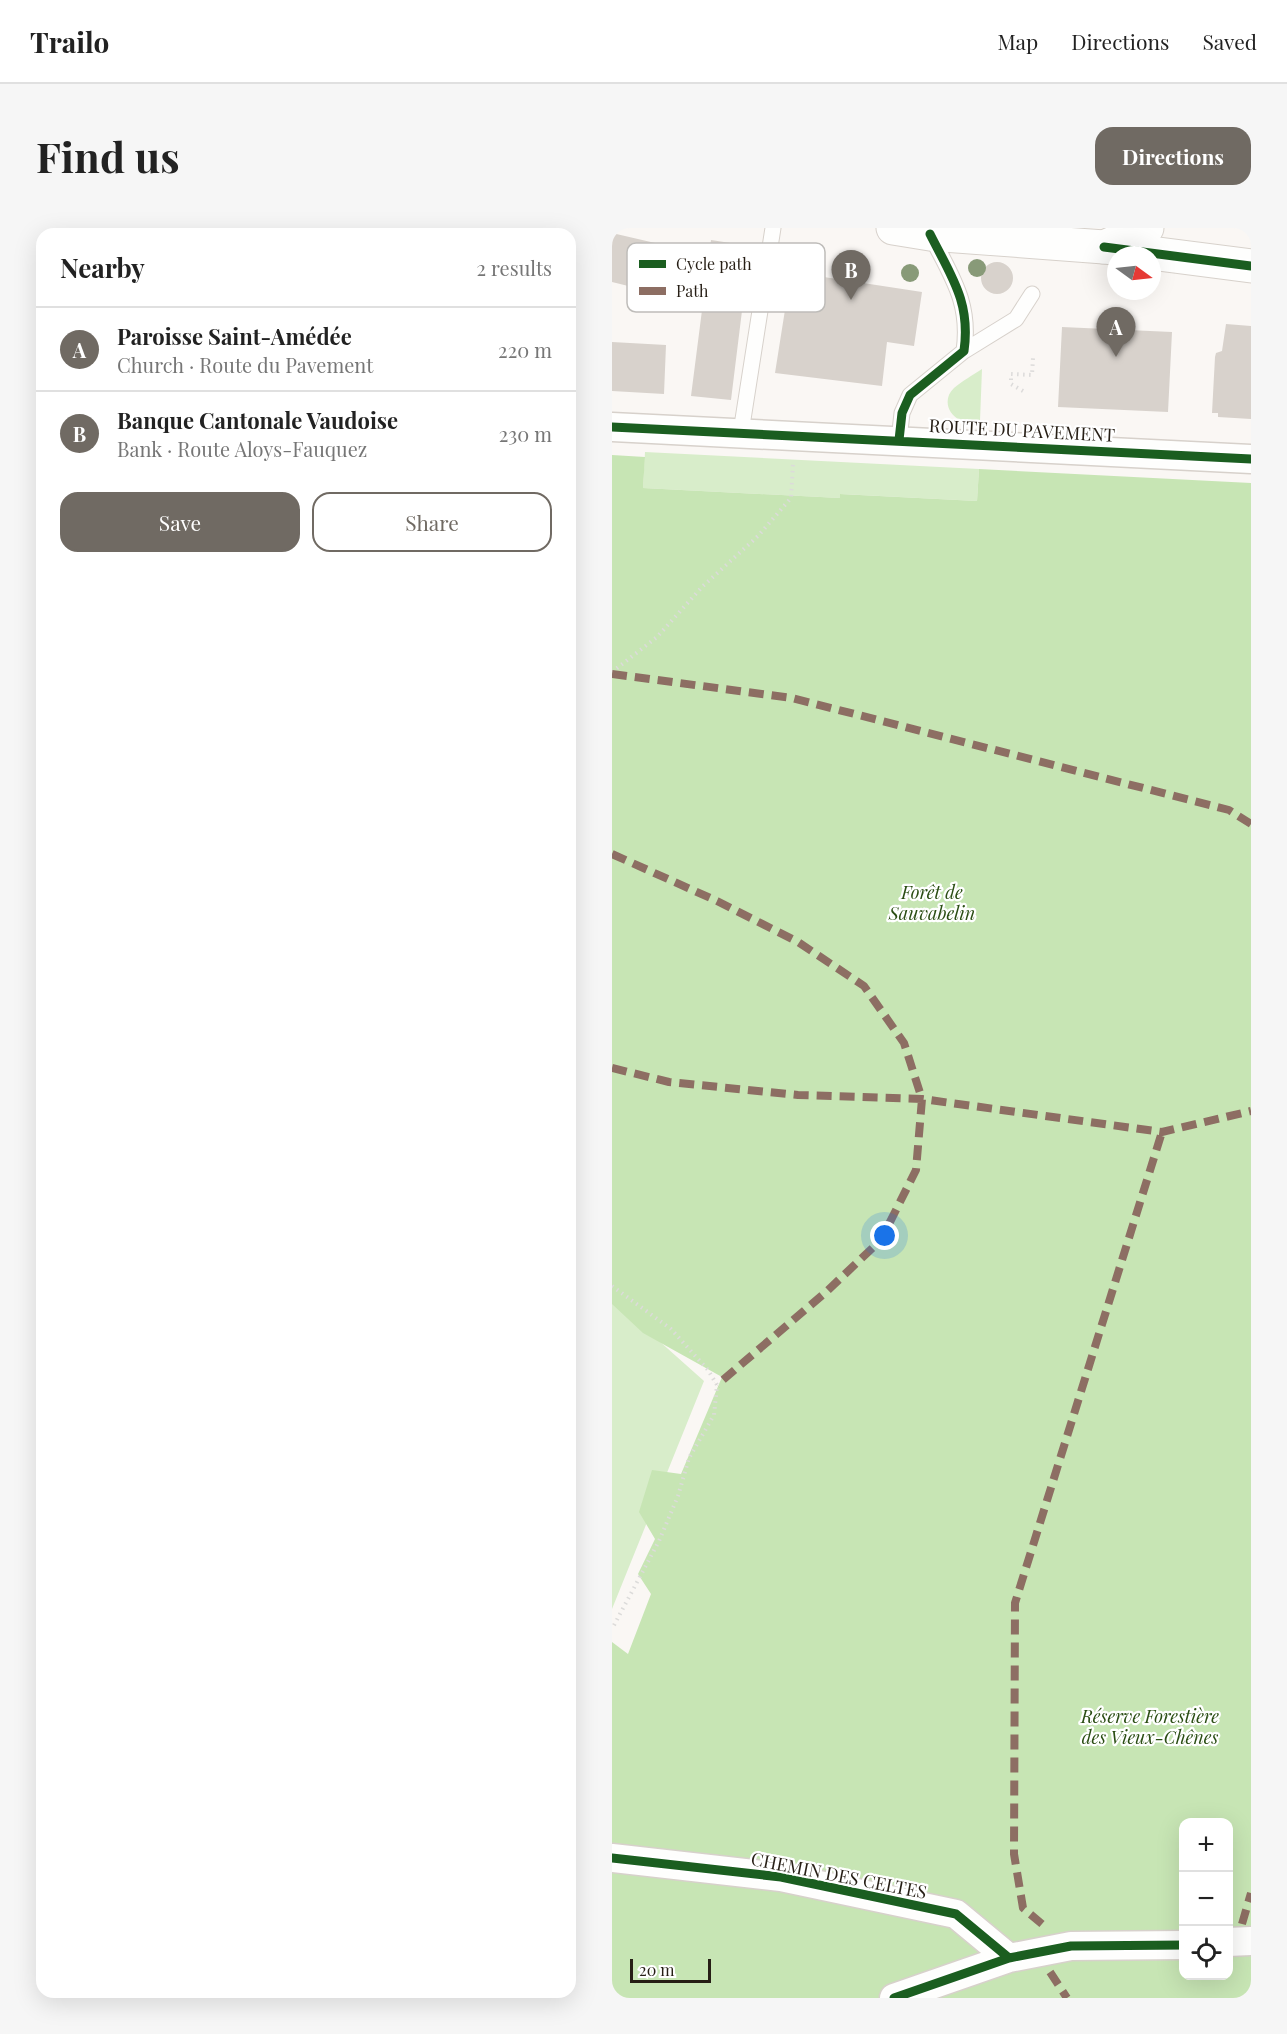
<!DOCTYPE html>
<html lang="en">
<head>
<meta charset="utf-8">
<style>
  :root { --surface:#fff; --page:#f6f6f6; --text:#222; --muted:#767676; --line:#e0e0e0; --accent:#706a63 }
  body { margin:0; font-family:"Playfair Display",serif; background:var(--page); color:var(--text) }
  .controls { position:absolute; right:18px; bottom:18px; display:grid; overflow:hidden; border-radius:12px; box-shadow:0 6px 24px #0002 }
  .controls button { width:54px; height:54px; display:grid; place-items:center; padding:0; border:0; border-bottom:2px solid var(--line); background:var(--surface); color:var(--text); font:30px sans-serif }
  .compass { position:absolute; left:495px; top:18px; width:54px; height:54px; border-radius:50%; background:var(--surface); box-shadow:0 6px 24px #0002; rotate:105deg }
  .scale { position:absolute; left:18px; bottom:15px; width:81px; box-sizing:border-box; padding-left:6px; border:3px solid #261e15; border-top:0; font-size:16px; line-height:21px; white-space:nowrap; color:#261e15; -webkit-text-stroke:4px #fff; paint-order:stroke }
  .you { position:absolute; left:273px; top:1008px; width:21px; height:21px; margin:-15px; border:4px solid #fff; border-radius:50%; background:#1a73e8; box-shadow:0 0 0 9px #1a73e833 }
  .badge { display:grid; place-items:center; width:39px; height:39px; border-radius:50%; background:var(--accent); color:#fff; font-size:20px; font-weight:700 }
  .pin { position:absolute; translate:-50% -50px; filter:drop-shadow(0 2px 3px #0008) }
  .pin::after { content:''; position:absolute; top:32px; width:21px; height:18px; background:inherit; clip-path:polygon(0 0,100% 0,50% 100%) }
  .list { margin:0; padding:0; list-style:none }
  h2 { display:flex; justify-content:space-between; align-items:center; height:78px; margin:0; padding:0 24px; font-size:26px }
  h2 small { font-size:20px; font-weight:400; color:var(--muted) }
  .list li { display:grid; grid-template-columns:39px 1fr auto; gap:18px; align-items:center; box-sizing:border-box; height:84px; padding:0 24px; border-top:2px solid var(--line) }
  .list b { display:block; font-size:22px; white-space:nowrap }
  .list p { margin:0; font-size:20px; white-space:nowrap; color:var(--muted) }
  .list em { font-size:20px; font-style:normal; color:var(--muted) }
  .actions { display:flex; gap:12px; padding:18px 24px }
  .actions a { flex:1; padding:14px 0; border:2px solid var(--accent); border-radius:18px; text-align:center; font-size:21px; color:var(--accent) }
  .actions .main { background:var(--accent); color:#fff }
  .icon { flex:none; width:33px; height:33px; fill:none; stroke:currentColor; stroke-width:2; stroke-linecap:round; stroke-linejoin:round }
  .map { position:relative; flex:none; width:639px; height:1770px; overflow:hidden; border-radius:18px }
  header { display:flex; align-items:center; gap:36px; box-sizing:border-box; height:84px; padding:0 30px; background:var(--surface); border-bottom:2px solid var(--line) }
  header strong { font-size:28px }
  nav { display:flex; gap:33px; margin-inline-start:auto; font-size:21px }
  .intro { display:flex; align-items:center; justify-content:space-between; box-sizing:border-box; height:144px; padding:0 36px }
  h1 { margin:0; font-size:42px }
  .button { padding:15px 27px; border-radius:18px; background:var(--accent); color:#fff; font-size:21px; font-weight:700 }
  main { display:flex; gap:36px; padding:0 36px }
  aside { flex:1; background:var(--surface); border-radius:18px; box-shadow:0 6px 24px #0002 }
  .map>svg:first-child { display:block }
</style>
</head>
<body>
<header>
<strong>Trailo</strong>
<nav><a>Map</a><a>Directions</a><a>Saved</a></nav>
</header>
<div class="intro"><h1>Find us</h1><a class="button">Directions</a></div>
<main>
<aside>
<h2>Nearby<small>2 results</small></h2>
<ul class="list">
<li><span class="badge">A</span><div><b>Paroisse Saint-Amédée</b><p>Church · Route du Pavement</p></div><em>220 m</em></li>
<li><span class="badge">B</span><div><b>Banque Cantonale Vaudoise</b><p>Bank · Route Aloys-Fauquez</p></div><em>230 m</em></li>
</ul>
<div class="actions"><a class="main">Save</a><a>Share</a></div>
</aside>
<div class="map">
<svg width="639" height="1770" viewBox="0 0 639 1770">
  <rect width="100%" height="100%" fill="#faf7f4"/>
  <path fill="#d8edca" d="M 370,141 L 368,193 C 362,193 353,194 348,192 C 335,186 331,170 342,160 C 350,153 361,147 370,141 Z
    M 33,224 L 367,241 L 365,273 L 229,266 L 228,270 L 31,260 Z
    M 0,1071 L 92,1153 L 0,1381 Z"/>
  <path fill="#c7e5b4" fill-rule="evenodd" d="M 0,227 L 33,229 L 31,260 L 228,270 L 228,266 L 365,273 L 367,241 L 639,255 L 639,1770 L 0,1770 L 0,1414 L 16,1426 L 39,1366 L 26,1346 L 43,1311 L 27,1284 L 40,1242 L 69,1246 L 110,1149 L 31,1105 L 0,1076 ZM 572,1594 L 616,1594 L 616,1748 L 572,1748 Z"/>
  <path fill="#d8d2cc" d="M 0,5 L 69,21 L 57,68 L 0,54 Z
    M 99,12 L 138,18 L 119,172 L 79,168 Z
    M369 50a16 16 0 1 1 32 0a16 16 0 1 1-32 0Z
    M 179,44 L 310,64 L 302,118 L 275,114 L 270,158 L 163,145 Z
    M 614,96 L 639,98 L 639,191 L 606,189 L 606,185 L 600,185 L 603,129 L 604,125 L 610,123 Z
    M 450,99 L 560,104 L 556,184 L 446,179 Z
    M 0,114 L 54,117 L 52,166 L 0,163 Z"/>
  <g fill="none" stroke-linecap="round" stroke-linejoin="round">
    <g stroke="#d7d1cb" stroke-width="17">
      <path id="service" d="M 318,6 C 339,48 359,74 352,123
        M 129,204 L 161,0
        M 287,212 L 290,185 L 298,167 L 352,123 L 404,91 L 420,66"/>
    </g>
    <g stroke="#d7d1cb" stroke-width="31">
      <path id="minor" d="M 0,199 L 639,231
        M 0,1630 L 169,1649 L 344,1686 L 397,1730
        M 616,1714 L 639,1713
        M 282,1770 L 397,1730 L 459,1718 L 572,1717"/>
    </g>
    <g stroke="#d7d1cb" stroke-width="35">
      <path id="tertiary" d="M 492,19 L 535,0"/>
    </g>
    <g stroke="#d7d1cb" stroke-width="35">
      <path id="secondary" d="M 281,0 L 318,6 L 492,19 L 639,38"/>
    </g>
    <path stroke="#dcdbda" stroke-width="4" stroke-dasharray="1.5 4.5" stroke-linecap="butt" d="M 411,163 L 399,156 L 399,146 L 420,147 L 421,130
      M 0,444 L 45,409 L 90,359 L 146,308 L 179,270 L 181,236
      M 0,1058 L 59,1101 L 96,1142 L 105,1157 L 102,1187 L 77,1230 L 66,1268 L 47,1313 L 0,1401"/>
    <use href="#service" stroke="#fefefd" stroke-width="15"/>
    <use href="#minor" stroke="#fefefd" stroke-width="28"/>
    <use href="#tertiary" stroke="#fefefd" stroke-width="33"/>
    <use href="#secondary" stroke="#fefefd" stroke-width="33"/>
    <path stroke="#8d6e63" stroke-width="8" stroke-dasharray="15 8" stroke-linecap="butt" d="M 0,446 L 180,470 L 617,582 L 639,596
      M 0,626 L 105,673 L 186,714 L 252,758 L 292,815 L 310,871 L 304,942 L 269,1012 L 214,1064 L 105,1157
      M 0,840 L 57,854 L 186,867 L 310,871 L 550,904 L 639,883
      M 430,1696 L 411,1680 L 402,1626 L 403,1375 L 550,904
      M 630,1696 L 639,1665
      M 438,1744 L 455,1770"/>
    <g stroke="#fff" stroke-width="13">
      <path id="cycleway" d="M 492,19 L 639,38
        M 0,199 L 639,231
        M 287,212 L 290,185 L 298,167 L 352,123 C 359,74 339,48 318,6
        M 0,1630 L 169,1649 L 344,1686 L 397,1730
        M 282,1770 L 397,1730 L 459,1718 L 572,1717"/>
    </g>
    <use href="#cycleway" stroke="#1b5e20" stroke-width="9"/>
  </g>
  <g fill="#889a78">
    <circle cx="365" cy="40" r="9"/>
    <circle cx="298" cy="45" r="9"/>
  </g>
  <g text-anchor="middle" dominant-baseline="central" stroke-width="4.5" stroke-linejoin="round" paint-order="stroke">
    <g font-size="18" fill="#261e15" stroke="#fff">
      <text transform="translate(410 202) rotate(3)">ROUTE DU PAVEMENT</text>
      <text transform="translate(227 1647) rotate(11)">CHEMIN DES CELTES</text>
    </g>
    <g font-size="18" font-style="italic" fill="#2a4d13" stroke="#fff">
      <text x="320" y="664">Forêt de<tspan x="320" dy="21">Sauvabelin</tspan></text>
      <text x="538" y="1488">Réserve Forestière<tspan x="538" dy="21">des Vieux-Chênes</tspan></text>
    </g>
  </g>
  <rect x="15" y="15" width="198" height="69" rx="9" fill="#fff" stroke="#bebcb9" stroke-width="1.5"/>
  <rect x="27" y="32" width="27" height="8" fill="#1b5e20"/>
  <rect x="27" y="59" width="27" height="8" fill="#8d6e63"/>
  <g font-size="16" fill="#261e15">
    <text x="64" y="42">Cycle path</text>
    <text x="64" y="69">Path</text>
  </g>
</svg>
<div class="controls">
<button>+</button>
<button>−</button>
<button><svg class="icon" aria-label="locate" viewBox="0 0 24 24"><circle cx="12" cy="12" r="6"/><path d="M12 2v4M12 18v4M2 12h4M18 12h4"/></svg></button>
</div>
<svg class="compass" viewBox="-18 -18 36 36"><path d="M0-13l5 13h-10z" fill="#e53935"/><path d="M0 13l5-13h-10z" fill="#767676"/></svg>
<div class="scale">20 m</div>
<div class="you"></div>
<div class="pin badge" style="left:504px;top:129px">A</div>
<div class="pin badge" style="left:239px;top:72px">B</div>
</div>
</main>
</body>
</html>
